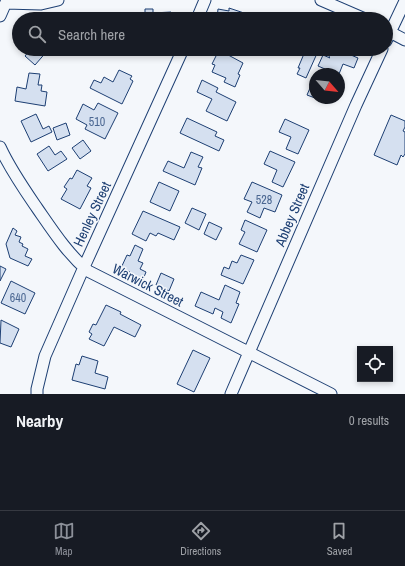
<!DOCTYPE html>
<html lang="en">
<head>
<meta charset="utf-8">
<style>
  :root { --surface:#171b24; --page:#20242c; --text:#f1f3f6; --muted:#9ea1a6; --line:#363941; --accent:#8c9099 }
  body { margin:0; font-family:"Archivo Narrow",sans-serif; background:var(--page); color:var(--text) }
  .controls { position:absolute; right:12px; bottom:12px; display:grid; overflow:hidden; border-radius:0px; box-shadow:0 2px 6px #0003 }
  .controls button { width:36px; height:36px; display:grid; place-items:center; padding:0; border:0; border-bottom:1px solid var(--line); background:var(--surface); color:var(--text); font:20px sans-serif }
  .compass { position:absolute; left:309px; top:68px; width:36px; height:36px; border-radius:50%; background:var(--surface); box-shadow:0 2px 6px #0003; rotate:118deg }
  .list { margin:0; padding:0; list-style:none }
  h2 { display:flex; justify-content:space-between; align-items:center; height:52px; margin:0; padding:0 16px; font-size:17px }
  h2 small { font-size:13px; font-weight:400; color:var(--muted) }
  .icon { flex:none; width:22px; height:22px; fill:none; stroke:currentColor; stroke-width:2; stroke-linecap:round; stroke-linejoin:round }
  .map { position:relative; flex:none; width:405px; height:394px; overflow:hidden }
  .search { position:absolute; background:var(--surface); box-shadow:0 2px 6px #0003; left:12px; right:12px; top:12px; height:44px; display:flex; align-items:center; gap:10px; box-sizing:border-box; padding:0 14px; border-radius:22px; color:var(--muted); font-size:15px }
  .sheet { height:116px; background:var(--surface) }
  nav { display:flex; justify-content:space-around; align-items:center; box-sizing:border-box; height:56px; border-top:1px solid var(--line); background:var(--surface); font-size:11px; color:var(--muted) }
  nav a { display:grid; justify-items:center; gap:2px }
  nav .on { color:var(--accent) }
  .map>svg:first-child { display:block }
</style>
</head>
<body>
<div class="map">
<svg width="405" height="394" viewBox="0 0 405 394">
  <rect width="100%" height="100%" fill="#f4f7fb"/>
  <path fill="#d5e0f0" stroke="#1d3f73" d="M 229,8 L 250,15 L 248,19 L 217,19 L 218,9 L 229,11 Z
    M 145,9 L 153,9 L 153,13 L 171,12 L 171,17 L 169,17 L 169,19 L 130,19 L 130,15 L 145,14 Z
    M 31,49 L 61,49 L 54,56 L 48,50 L 35,65 L 25,56 Z
    M 306,49 L 319,49 L 306,78 L 297,74 L 300,68 L 298,68 Z
    M 332,49 L 345,49 L 344,52 L 358,58 L 354,68 L 343,64 L 339,74 L 331,72 L 329,74 L 322,74 L 325,69 L 318,66 L 323,55 L 330,58 L 329,57 Z
    M 219,50 L 243,63 L 238,74 L 240,75 L 235,87 L 224,82 L 226,78 L 212,72 L 215,65 L 212,64 Z
    M 119,70 L 132,76 L 130,79 L 133,81 L 122,104 L 90,88 L 94,80 L 101,83 L 104,77 L 113,82 Z
    M 29,73 L 40,74 L 38,85 L 42,85 L 41,91 L 47,92 L 45,106 L 15,101 L 17,87 L 26,89 Z
    M 202,80 L 218,88 L 216,92 L 236,102 L 227,121 L 206,111 L 212,99 L 197,92 Z
    M 313,81 L 315,82 L 315,98 L 307,95 Z
    M 98,103 L 118,113 L 105,139 L 85,129 L 87,125 L 76,119 L 83,104 L 94,110 Z
    M 36,114 L 43,129 L 49,126 L 52,132 L 31,142 L 21,121 Z
    M 391,115 L 405,121 L 405,127 L 403,131 L 405,132 L 405,154 L 403,157 L 401,155 L 397,165 L 374,155 Z
    M 187,118 L 217,132 L 215,136 L 224,140 L 219,151 L 180,133 Z
    M 285,119 L 309,130 L 298,154 L 286,149 L 291,137 L 279,132 Z
    M 66,123 L 70,135 L 57,140 L 53,128 Z
    M 83,140 L 91,151 L 80,159 L 72,148 Z
    M 49,146 L 55,155 L 61,151 L 67,159 L 48,171 L 37,154 Z
    M 270,151 L 295,162 L 283,187 L 272,182 L 277,170 L 264,164 Z
    M 191,152 L 203,157 L 198,167 L 202,168 L 195,185 L 163,171 L 168,161 L 184,168 Z
    M 77,170 L 92,178 L 87,186 L 91,188 L 80,209 L 61,199 L 67,189 L 64,187 L 70,178 L 72,179 Z
    M 159,182 L 179,191 L 170,211 L 150,202 Z
    M 252,182 L 282,195 L 275,212 L 264,208 L 260,218 L 247,212 L 252,202 L 244,199 Z
    M 192,208 L 206,214 L 199,230 L 185,223 Z
    M 143,211 L 180,227 L 174,240 L 158,233 L 156,236 L 150,233 L 146,241 L 132,234 Z
    M 245,220 L 267,230 L 257,252 L 239,244 L 245,232 L 241,230 Z
    M 209,222 L 222,228 L 216,240 L 204,234 Z
    M 13,228 L 17,231 L 15,235 L 21,237 L 19,242 L 23,244 L 22,246 L 28,249 L 25,256 L 32,259 L 28,266 L 10,258 L 6,244 Z
    M 135,245 L 143,249 L 138,261 L 143,263 L 140,269 L 146,272 L 142,282 L 128,276 L 130,272 L 121,268 L 127,255 L 130,256 Z
    M 241,255 L 254,260 L 243,284 L 221,275 L 224,267 L 229,269 L 232,261 L 237,263 Z
    M 0,266 L 6,269 L 0,281 Z
    M 161,273 L 174,279 L 169,291 L 156,285 Z
    M 11,281 L 35,293 L 25,314 L 1,303 Z
    M 225,285 L 240,292 L 236,303 L 239,304 L 231,323 L 221,318 L 223,312 L 215,308 L 213,314 L 195,306 L 201,292 L 219,300 Z
    M 106,305 L 121,312 L 120,314 L 141,325 L 135,337 L 114,327 L 104,346 L 89,339 L 92,334 L 89,332 L 93,324 L 96,325 Z
    M 1,320 L 19,329 L 11,347 L 0,343 Z
    M 193,350 L 210,358 L 194,392 L 177,384 Z
    M 82,356 L 98,361 L 95,373 L 108,377 L 105,389 L 72,380 L 76,364 L 79,365 Z"/>
  <g fill="none" stroke-linecap="round" stroke-linejoin="round">
    <g stroke="#1d3f73" stroke-width="13">
      <path id="minor" d="M 321,0 L 365,19
        M 6,3 L 41,4 L 58,0
        M 0,16 L 7,0
        M 197,19 L 205,0
        M 386,30 L 405,40
        M 386,41 L 405,1
        M 0,147 C 10,169 24,189 37,208 C 53,231 67,253 88,271 L 331,394
        M 37,394 L 37,389 L 45,356 L 84,267 L 183,49
        M 231,394 L 356,105 L 382,49"/>
    </g>
    <use href="#minor" stroke="#f4f7fb" stroke-width="11"/>
  </g>
  <g text-anchor="middle" dominant-baseline="central" stroke-width="3" stroke-linejoin="round" paint-order="stroke">
    <g font-size="12" fill="#4b6792">
      <text x="97" y="122">510</text>
      <text x="264" y="200">528</text>
      <text x="18" y="298">640</text>
    </g>
    <g font-size="14" fill="#1d3f73" stroke="#f4f7fb">
      <text transform="translate(92 214) rotate(-65)">Henley Street</text>
      <text transform="translate(292 215) rotate(-67)">Abbey Street</text>
      <text transform="translate(148 285) rotate(27)">Warwick Street</text>
    </g>
  </g>
</svg>
<div class="controls">
<button><svg class="icon" aria-label="locate" viewBox="0 0 24 24"><circle cx="12" cy="12" r="6"/><path d="M12 2v4M12 18v4M2 12h4M18 12h4"/></svg></button>
</div>
<svg class="compass" viewBox="-18 -18 36 36"><path d="M0-13l5 13h-10z" fill="#e53935"/><path d="M0 13l5-13h-10z" fill="#9ea1a6"/></svg>
<div class="search"><svg class="icon" aria-label="search" viewBox="0 0 24 24"><circle cx="10" cy="10" r="6"/><path d="M15 15l6 6"/></svg>Search here</div>
</div>
<section class="sheet">
<h2>Nearby<small>0 results</small></h2>
<ul class="list">
</ul>
</section>
<nav>
<a class="on"><svg class="icon" aria-label="map" viewBox="0 0 24 24"><path d="M3 6l6-2 6 2 6-2v14l-6 2-6-2-6 2zM9 4v14M15 6v14"/></svg>Map</a>
<a><svg class="icon" aria-label="directions" viewBox="0 0 24 24"><path d="M12 3l9 9-9 9-9-9zM9 14v-3h6M13 9l2 2-2 2"/></svg>Directions</a>
<a><svg class="icon" aria-label="saved" viewBox="0 0 24 24"><path d="M7 4h10v16l-5-4-5 4z"/></svg>Saved</a>
</nav>
</body>
</html>
